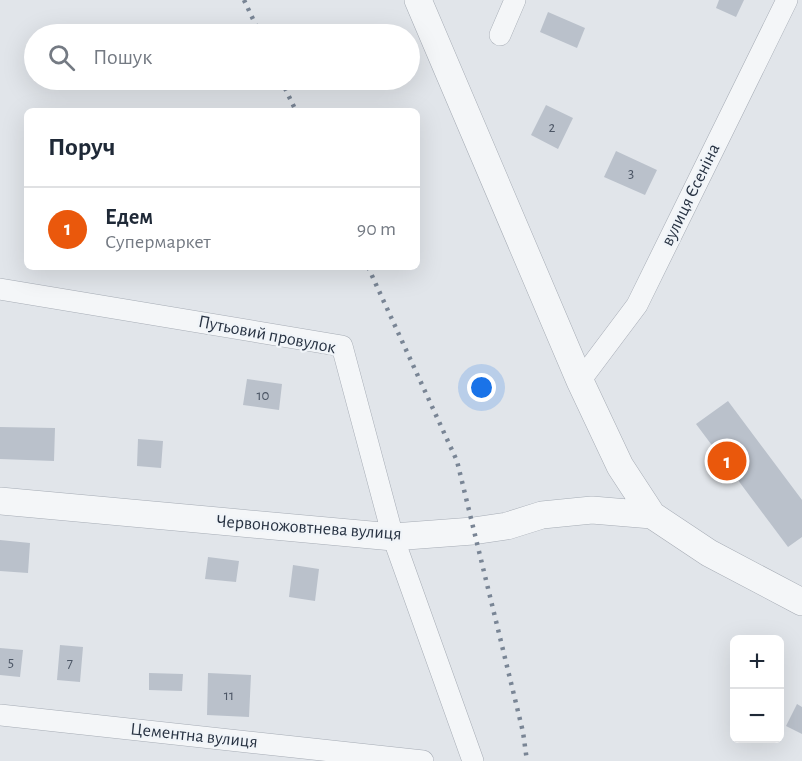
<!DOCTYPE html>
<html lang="uk">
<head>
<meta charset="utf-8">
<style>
  :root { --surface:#fff; --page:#f6f6f7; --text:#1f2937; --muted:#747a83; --line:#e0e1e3; --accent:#ea580c }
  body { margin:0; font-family:"Alegreya Sans",sans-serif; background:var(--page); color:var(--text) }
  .controls { position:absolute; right:18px; bottom:18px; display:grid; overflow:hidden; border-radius:9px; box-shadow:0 6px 24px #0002 }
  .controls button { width:54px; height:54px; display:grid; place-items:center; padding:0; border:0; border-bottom:2px solid var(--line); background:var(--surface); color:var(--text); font:30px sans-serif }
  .you { position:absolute; left:482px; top:388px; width:21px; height:21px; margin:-15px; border:4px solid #fff; border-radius:50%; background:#1a73e8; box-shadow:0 0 0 9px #1a73e833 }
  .badge { display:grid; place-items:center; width:39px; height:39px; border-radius:50%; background:var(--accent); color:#fff; font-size:20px; font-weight:700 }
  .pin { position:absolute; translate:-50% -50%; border:3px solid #fff; box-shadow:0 2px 6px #0006 }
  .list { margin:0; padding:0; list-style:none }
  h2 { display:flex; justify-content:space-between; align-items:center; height:78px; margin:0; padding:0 24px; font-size:26px }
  h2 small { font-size:20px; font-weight:400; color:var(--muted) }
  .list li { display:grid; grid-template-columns:39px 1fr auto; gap:18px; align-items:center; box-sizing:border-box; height:84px; padding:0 24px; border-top:2px solid var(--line) }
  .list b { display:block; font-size:22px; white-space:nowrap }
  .list p { margin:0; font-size:20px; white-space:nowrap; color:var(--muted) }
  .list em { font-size:20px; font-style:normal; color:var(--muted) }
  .icon { flex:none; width:33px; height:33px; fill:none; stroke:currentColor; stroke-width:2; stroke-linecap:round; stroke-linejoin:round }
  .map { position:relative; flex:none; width:802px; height:761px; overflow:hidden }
  .search { position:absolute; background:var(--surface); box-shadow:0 6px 24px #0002; left:24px; top:24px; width:396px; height:66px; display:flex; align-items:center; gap:15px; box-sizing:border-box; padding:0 21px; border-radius:33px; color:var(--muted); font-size:22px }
  .panel { position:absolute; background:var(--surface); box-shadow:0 6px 24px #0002; left:24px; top:108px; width:396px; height:162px; border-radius:9px }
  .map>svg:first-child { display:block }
</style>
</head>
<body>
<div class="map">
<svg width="802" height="761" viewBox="0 0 802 761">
  <rect width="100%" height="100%" fill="#e1e5ea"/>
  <path fill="#bac1cb" d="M 719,0 L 744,0 L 736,17 L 716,8 Z
    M 548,12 L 585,28 L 577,48 L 540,32 Z
    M 546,105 L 573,118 L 558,149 L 531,135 Z
    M 616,151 L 657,170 L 645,195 L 604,177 Z
    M 247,379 L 282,384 L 279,410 L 243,405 Z
    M 728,401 L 802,500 L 802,537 L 788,547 L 696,424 Z
    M 0,427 L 55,428 L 54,461 L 0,459 Z
    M 138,439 L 163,441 L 161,468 L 137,466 Z
    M 0,540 L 30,543 L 28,573 L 0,571 Z
    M 208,557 L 239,561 L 236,582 L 205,579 Z
    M 293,565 L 319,569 L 315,601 L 289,597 Z
    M 60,645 L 83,647 L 80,682 L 57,680 Z
    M 0,648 L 23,650 L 20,677 L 0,675 Z
    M 149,673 L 183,674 L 182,691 L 149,690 Z
    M 208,673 L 251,675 L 249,717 L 207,715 Z
    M 797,704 L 802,707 L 802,734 L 786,726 Z"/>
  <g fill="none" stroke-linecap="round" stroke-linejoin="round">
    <g stroke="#a6acb5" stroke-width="22">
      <path id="minor" d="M 500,35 L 515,0
        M 0,289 L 342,346 L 393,537 L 473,761
        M 580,381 L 637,305 L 787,0
        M 0,715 L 423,761"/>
    </g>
    <g stroke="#a6acb5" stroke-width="28">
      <path id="tertiary" d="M 418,0 L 580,381 L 620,466 L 652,515 L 709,553 L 802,602
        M 0,501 L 393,537 L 473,531 L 507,526 L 542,515 L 592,510 L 652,515"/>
    </g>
    <use href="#minor" stroke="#f4f6f8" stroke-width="21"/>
    <use href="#tertiary" stroke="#f4f6f8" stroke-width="27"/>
    <path stroke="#798595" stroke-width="4.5" stroke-dasharray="3 6" stroke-linecap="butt" d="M 244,0 L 260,34
      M 281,80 L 296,111
      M 368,267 L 457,461 L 523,732 L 527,761"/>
  </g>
  <g text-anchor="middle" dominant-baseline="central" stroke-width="4.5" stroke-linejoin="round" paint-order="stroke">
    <g font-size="15" fill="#4c5665">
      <text x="552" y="127">2</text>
      <text x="631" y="173">3</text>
      <text x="263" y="395">10</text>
      <text x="11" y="662">5</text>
      <text x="70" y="663">7</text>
      <text x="229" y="695">11</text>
    </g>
    <g font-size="18" fill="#283343" stroke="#f0f4f8">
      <text transform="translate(691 195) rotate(-64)">вулиця Єсеніна</text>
      <text transform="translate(267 335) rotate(11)">Путьовий провулок</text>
      <text transform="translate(309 528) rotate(4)">Червоножовтнева вулиця</text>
      <text transform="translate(194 736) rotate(6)">Цементна вулиця</text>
    </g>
  </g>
</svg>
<div class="controls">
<button>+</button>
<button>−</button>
</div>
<div class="you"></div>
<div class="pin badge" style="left:727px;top:461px">1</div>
<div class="search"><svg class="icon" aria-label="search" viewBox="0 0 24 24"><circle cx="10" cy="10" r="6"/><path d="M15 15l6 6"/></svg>Пошук</div>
<section class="panel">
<h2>Поруч<small></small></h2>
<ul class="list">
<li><span class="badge">1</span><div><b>Едем</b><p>Супермаркет</p></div><em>90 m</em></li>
</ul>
</section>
</div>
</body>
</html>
